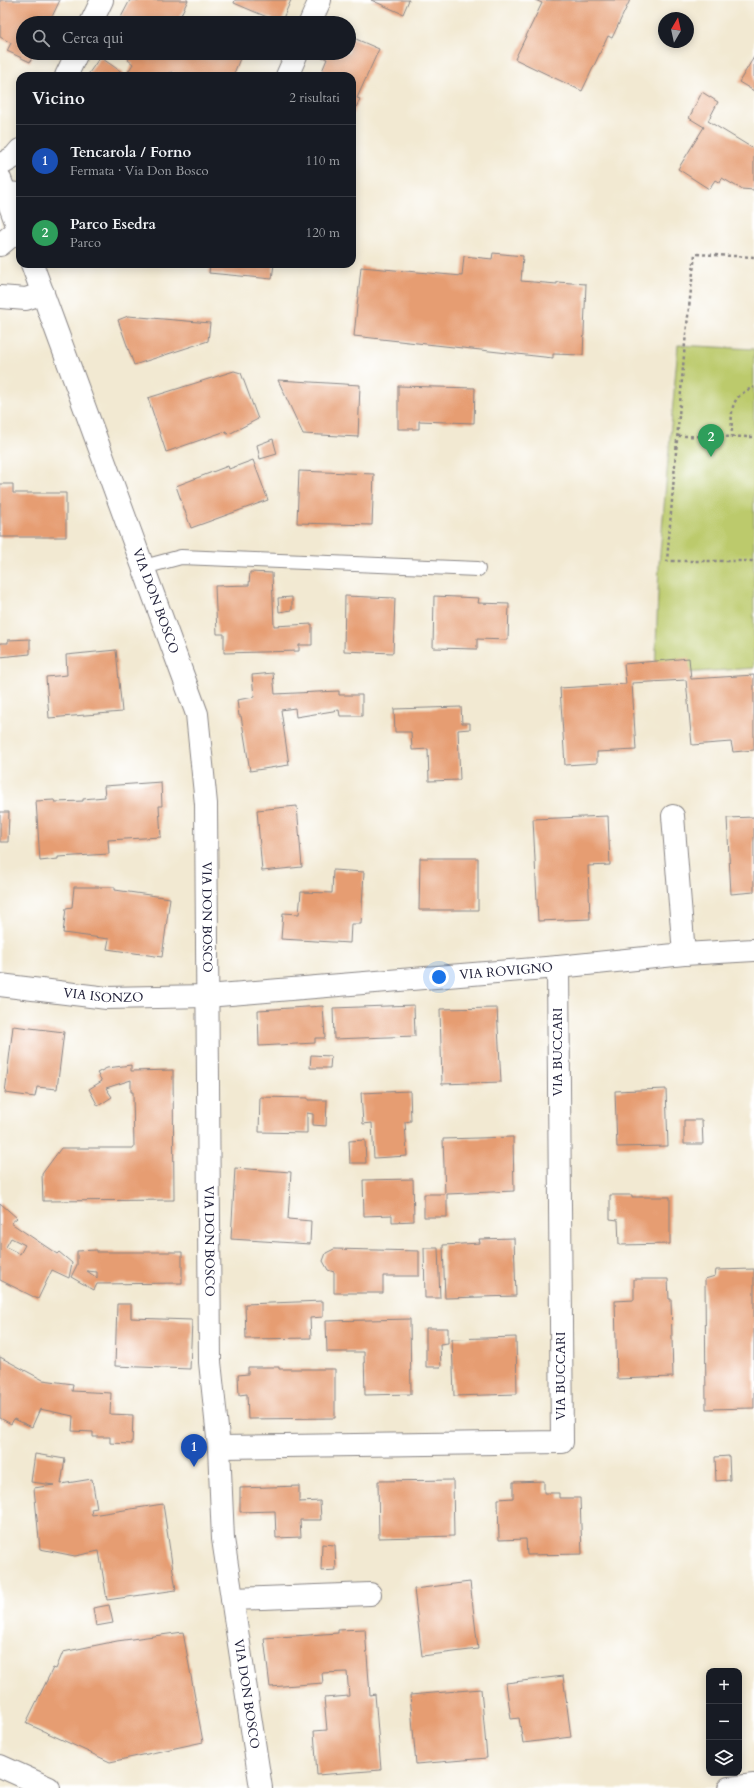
<!DOCTYPE html>
<html lang="it">
<head>
<meta charset="utf-8">
<style>
  :root { --surface:#171b24; --page:#242831; --text:#f1f3f6; --muted:#9ea1a6; --line:#363941; --accent:#7c3aed }
  body { margin:0; font-family:Cardo,serif; background:var(--page); color:var(--text) }
  .controls { position:absolute; right:12px; bottom:12px; display:grid; overflow:hidden; border-radius:8px; box-shadow:0 2px 10px #0003 }
  .controls button { width:36px; height:36px; display:grid; place-items:center; padding:0; border:0; border-bottom:1px solid var(--line); background:var(--surface); color:var(--text); font:20px sans-serif }
  .compass { position:absolute; left:658px; top:12px; width:36px; height:36px; border-radius:50%; background:var(--surface); box-shadow:0 2px 10px #0003; rotate:9deg }
  .you { position:absolute; left:439px; top:977px; width:14px; height:14px; margin:-10px; border:3px solid #fff; border-radius:50%; background:#1a73e8; box-shadow:0 0 0 6px #1a73e833 }
  .badge { display:grid; place-items:center; width:26px; height:26px; border-radius:50%; background:var(--accent); color:#fff; font-size:13px; font-weight:700 }
  .pin { position:absolute; translate:-50% -33px; filter:drop-shadow(0 1px 2px #0008) }
  .pin::after { content:''; position:absolute; top:21px; width:14px; height:12px; background:inherit; clip-path:polygon(0 0,100% 0,50% 100%) }
  .list { margin:0; padding:0; list-style:none }
  h2 { display:flex; justify-content:space-between; align-items:center; height:52px; margin:0; padding:0 16px; font-size:17px }
  h2 small { font-size:13px; font-weight:400; color:var(--muted) }
  .list li { display:grid; grid-template-columns:26px 1fr auto; gap:12px; align-items:center; box-sizing:border-box; height:72px; padding:0 16px; border-top:1px solid var(--line) }
  .list b { display:block; font-size:15px; white-space:nowrap }
  .list p { margin:0; font-size:13px; white-space:nowrap; color:var(--muted) }
  .list em { font-size:13px; font-style:normal; color:var(--muted) }
  .icon { flex:none; width:22px; height:22px; fill:none; stroke:currentColor; stroke-width:2; stroke-linecap:round; stroke-linejoin:round }
  .map { position:relative; flex:none; width:754px; height:1788px; overflow:hidden }
  .search { position:absolute; background:var(--surface); box-shadow:0 2px 10px #0003; left:16px; top:16px; width:340px; height:44px; display:flex; align-items:center; gap:10px; box-sizing:border-box; padding:0 14px; border-radius:22px; color:var(--muted); font-size:15px }
  .panel { position:absolute; background:var(--surface); box-shadow:0 2px 10px #0003; left:16px; top:72px; width:340px; height:196px; border-radius:12px }
  .map>svg:first-child { display:block }
</style>
</head>
<body>
<div class="map">
<svg width="754" height="1788" viewBox="0 0 754 1788">
  <rect width="100%" height="100%" fill="#fff"/>
  <filter id="ink" filterUnits="userSpaceOnUse"><feTurbulence type="fractalNoise" baseFrequency=".025" numOctaves="2"/><feDisplacementMap in="SourceGraphic" scale="8" xChannelSelector="R" yChannelSelector="G"/><feConvolveMatrix kernelMatrix="1 2 1 2 8 2 1 2 1" color-interpolation-filters="sRGB"/></filter>
  <filter id="wash" filterUnits="userSpaceOnUse"><feTurbulence type="fractalNoise" baseFrequency=".012" numOctaves="4" result="noise"/><feDisplacementMap in="SourceGraphic" scale="16" xChannelSelector="R" yChannelSelector="G"/><feGaussianBlur stdDeviation="0.9" result="paint"/><feColorMatrix in="noise" values="0 0 0 0 0 0 0 0 0 0 0 0 0 0 0 0 0 1.4 0 .05"/><feComposite in="paint" operator="in"/></filter>
  <g filter="url(#wash)">
    <rect width="100%" height="100%" fill="#f2e9d2"/>
    <path fill="#bcca6c" stroke="#6f7654" d="M 678,345 L 754,349 L 754,668 L 655,675 L 659,564 Z"/>
    <g id="blocks">
      <path fill="#e69d72" fill-rule="evenodd" d="M 0,0 L 60,0 L 49,23 L 23,23 L 23,53 L 34,53 L 30,62 L 7,51 L 11,43 L 0,37 Z
        M 130,0 L 188,0 L 177,23 L 118,23 Z
        M 235,0 L 291,0 L 281,23 L 234,3 Z
        M 371,0 L 409,0 L 403,14 Z
        M 535,0 L 630,0 L 612,38 L 608,36 L 582,91 L 515,59 L 542,3 Z
        M 349,36 L 379,49 L 357,98 L 360,99 L 352,116 L 352,76 L 320,76 L 327,59 L 317,55 L 318,53 L 349,53 Z
        M 133,53 L 234,53 L 241,56 L 233,76 L 180,76 L 171,72 L 169,76 L 87,76 L 100,57 L 126,75 L 133,64 L 128,60 Z
        M 754,57 L 754,91 L 739,82 Z
        M 702,92 L 718,102 L 708,121 L 754,149 L 754,190 L 741,189 L 722,178 L 720,183 L 715,180 L 709,189 L 678,169 L 704,127 L 689,118 Z
        M 493,253 L 523,256 L 521,281 L 557,284 L 557,282 L 586,284 L 583,355 L 553,354 L 553,358 L 354,336 L 361,267 L 462,276 L 464,256 L 492,259 Z
        M 210,264 L 274,264 L 272,279 L 209,273 Z
        M 128,316 L 210,323 L 208,341 L 134,365 L 118,320 Z
        M 234,371 L 241,373 L 258,419 L 231,433 L 227,434 L 226,431 L 166,452 L 148,398 Z
        M 278,380 L 360,385 L 358,437 L 303,434 Z
        M 398,386 L 475,388 L 474,423 L 419,421 L 419,429 L 398,429 Z
        M 273,439 L 277,454 L 260,459 L 257,445 Z
        M 253,460 L 268,500 L 191,528 L 176,486 L 228,466 L 229,469 Z
        M 299,471 L 374,474 L 372,525 L 297,523 Z
        M 0,484 L 13,484 L 13,493 L 66,493 L 66,537 L 0,537 Z
        M 250,572 L 272,573 L 274,626 L 312,624 L 312,645 L 299,645 L 299,651 L 224,653 L 224,634 L 217,634 L 215,586 L 249,585 Z
        M 345,596 L 395,598 L 393,653 L 344,651 Z
        M 434,596 L 479,598 L 478,603 L 509,604 L 508,640 L 477,639 L 477,649 L 433,648 Z
        M 292,597 L 292,610 L 279,612 L 278,598 Z
        M 30,639 L 30,654 L 0,657 L 0,643 L 8,643 L 8,640 Z
        M 116,650 L 122,712 L 49,718 L 46,677 L 67,675 L 66,655 Z
        M 689,658 L 691,679 L 754,675 L 754,750 L 733,752 L 731,742 L 692,745 L 686,680 L 632,683 L 636,750 L 597,752 L 597,763 L 565,765 L 560,688 L 626,684 L 624,664 Z
        M 273,673 L 275,694 L 339,691 L 339,695 L 362,695 L 362,716 L 340,716 L 339,710 L 296,717 L 295,708 L 281,710 L 289,765 L 250,771 L 241,716 L 239,716 L 237,700 L 254,697 L 252,675 Z
        M 461,707 L 462,723 L 470,723 L 470,729 L 458,730 L 460,780 L 429,781 L 428,749 L 412,750 L 411,732 L 395,732 L 394,709 Z
        M 161,782 L 162,806 L 159,806 L 161,837 L 108,840 L 109,854 L 58,857 L 58,859 L 40,861 L 36,801 L 54,800 L 55,802 L 83,801 L 83,799 L 105,797 L 104,786 Z
        M 297,806 L 302,867 L 262,871 L 257,810 Z
        M 0,812 L 9,812 L 8,842 L 0,842 Z
        M 608,816 L 610,865 L 588,866 L 590,919 L 538,921 L 533,819 Z
        M 754,817 L 754,892 L 731,894 L 727,818 Z
        M 420,858 L 478,858 L 478,910 L 419,910 Z
        M 333,870 L 364,872 L 361,924 L 351,924 L 350,943 L 281,939 L 283,913 L 299,914 L 301,892 L 332,893 Z
        M 74,887 L 115,887 L 115,890 L 170,898 L 162,957 L 107,949 L 109,939 L 63,933 L 66,908 L 72,907 Z
        M 414,1005 L 415,1036 L 334,1039 L 333,1008 Z
        M 323,1006 L 325,1038 L 315,1038 L 315,1043 L 259,1046 L 258,1010 Z
        M 497,1008 L 501,1082 L 442,1084 L 440,1009 Z
        M 13,1026 L 64,1032 L 57,1089 L 37,1087 L 35,1097 L 5,1093 Z
        M 311,1055 L 331,1056 L 330,1068 L 310,1068 Z
        M 131,1065 L 131,1071 L 173,1070 L 174,1200 L 43,1201 L 42,1174 L 61,1148 L 134,1148 L 133,1092 L 131,1092 L 131,1080 L 106,1088 L 112,1097 L 98,1106 L 89,1089 L 102,1081 L 97,1073 L 107,1068 Z
        M 666,1089 L 668,1146 L 617,1147 L 615,1091 Z
        M 410,1091 L 411,1121 L 405,1122 L 407,1156 L 374,1158 L 372,1123 L 363,1124 L 361,1093 Z
        M 260,1097 L 308,1098 L 308,1100 L 327,1100 L 326,1126 L 313,1125 L 313,1114 L 307,1113 L 307,1133 L 259,1132 Z
        M 684,1120 L 702,1120 L 703,1144 L 684,1144 Z
        M 513,1137 L 514,1191 L 447,1194 L 447,1217 L 424,1217 L 424,1194 L 445,1194 L 443,1139 Z
        M 365,1140 L 366,1163 L 350,1163 L 349,1141 Z
        M 235,1168 L 291,1172 L 288,1219 L 311,1221 L 310,1244 L 231,1239 Z
        M 413,1179 L 414,1221 L 392,1222 L 392,1215 L 364,1216 L 363,1180 Z
        M 610,1195 L 632,1195 L 632,1197 L 670,1197 L 670,1244 L 619,1245 L 618,1220 L 610,1219 Z
        M 0,1203 L 17,1218 L 11,1223 L 57,1254 L 59,1252 L 72,1263 L 69,1278 L 52,1270 L 38,1299 L 0,1280 ZM 11,1238 L 25,1245 L 20,1254 L 6,1247 Z
        M 514,1238 L 516,1296 L 445,1298 L 443,1245 L 480,1243 L 479,1239 Z
        M 424,1248 L 438,1248 L 440,1298 L 425,1298 Z
        M 334,1249 L 419,1251 L 419,1276 L 383,1276 L 383,1293 L 334,1293 L 334,1272 L 328,1270 L 323,1261 L 326,1253 Z
        M 97,1250 L 97,1252 L 182,1252 L 182,1283 L 97,1284 L 94,1290 L 71,1277 L 77,1265 L 77,1251 ZM 87,1271 L 97,1272 L 97,1278 Z
        M 754,1269 L 754,1408 L 706,1409 L 705,1279 L 715,1276 L 716,1270 Z
        M 634,1279 L 668,1279 L 669,1299 L 671,1299 L 673,1377 L 617,1379 L 615,1301 L 634,1300 Z
        M 323,1301 L 323,1317 L 310,1318 L 311,1338 L 246,1339 L 245,1304 Z
        M 117,1304 L 131,1304 L 131,1318 L 192,1320 L 190,1369 L 115,1366 Z
        M 410,1319 L 411,1394 L 365,1395 L 364,1352 L 327,1352 L 326,1321 Z
        M 426,1328 L 448,1328 L 448,1343 L 440,1344 L 441,1367 L 426,1367 Z
        M 516,1337 L 517,1394 L 454,1396 L 452,1339 Z
        M 0,1357 L 43,1380 L 73,1384 L 72,1391 L 111,1393 L 110,1414 L 133,1415 L 132,1444 L 110,1443 L 110,1437 L 93,1437 L 93,1432 L 72,1431 L 73,1416 L 40,1409 L 32,1427 L 14,1419 L 11,1424 L 0,1418 Z
        M 248,1367 L 279,1367 L 279,1369 L 335,1369 L 335,1418 L 248,1419 L 247,1394 L 239,1395 L 238,1375 L 248,1374 Z
        M 35,1454 L 65,1459 L 61,1484 L 92,1479 L 97,1508 L 91,1509 L 92,1515 L 163,1504 L 176,1590 L 107,1600 L 99,1551 L 75,1556 L 40,1549 L 34,1488 L 54,1485 L 31,1482 Z
        M 729,1456 L 730,1480 L 716,1481 L 715,1457 Z
        M 453,1480 L 454,1536 L 379,1538 L 378,1481 Z
        M 544,1481 L 544,1493 L 559,1493 L 559,1498 L 580,1498 L 582,1554 L 527,1555 L 526,1539 L 499,1540 L 498,1499 L 513,1498 L 513,1482 Z
        M 299,1486 L 299,1502 L 320,1501 L 321,1520 L 300,1520 L 301,1537 L 276,1538 L 275,1511 L 240,1512 L 240,1488 Z
        M 322,1544 L 335,1545 L 336,1570 L 321,1571 Z
        M 470,1582 L 478,1649 L 422,1656 L 414,1589 Z
        M 109,1605 L 113,1623 L 96,1626 L 93,1608 Z
        M 365,1629 L 370,1695 L 375,1694 L 381,1770 L 317,1775 L 314,1731 L 327,1730 L 324,1698 L 349,1696 L 347,1672 L 322,1673 L 323,1683 L 270,1687 L 264,1638 L 338,1633 L 338,1630 Z
        M 183,1632 L 203,1742 L 110,1762 L 26,1723 L 53,1668 L 56,1669 L 63,1652 L 117,1641 Z
        M 563,1676 L 571,1737 L 523,1743 L 519,1718 L 511,1719 L 506,1683 Z
        M 481,1689 L 487,1758 L 416,1764 L 410,1695 Z"/>
    </g>
  </g>
  <g filter="url(#ink)">
    <use href="#blocks" fill-opacity="0" stroke="#8a8686" stroke-width="1"/>
    <g fill="none" stroke-linecap="round" stroke-linejoin="round">
      <g stroke="#8a8686" stroke-width="16">
        <path id="service" d="M 144,567 L 181,557 L 478,569"/>
      </g>
      <g stroke="#8a8686" stroke-width="24">
        <g id="minor">
          <path d="M 91,23 L 102,0"/>
          <path d="M 310,23 L 320,0"/>
          <path d="M 66,76 L 77,53"/>
          <path d="M 287,76 L 297,53"/>
          <path d="M 0,165 L 14,157 L 20,150"/>
          <path d="M 5,193 L 20,194"/>
          <path d="M 0,245 L 19,229"/>
          <path d="M 0,297 L 26,299 L 43,293"/>
          <path d="M 673,816 L 684,954"/>
          <path id="s1" d="M 0,985 L 107,998 L 207,996 L 558,967 L 684,954 L 754,950"/>
          <path d="M 219,1447 L 562,1442 L 558,967"/>
          <path d="M 232,1599 L 370,1594"/>
          <path d="M 0,1766 L 49,1788"/>
          <path d="M 729,1788 L 754,1785"/>
        </g>
      </g>
      <g stroke="#8a8686" stroke-width="24">
        <g id="tertiary">
          <path d="M 0,179 L 20,233"/>
          <path id="s2" d="M 32,264 L 197,714 L 206,804 L 210,1362 L 219,1447 L 223,1539 L 261,1788"/>
        </g>
      </g>
      <path stroke="#8a8686" stroke-width="2.5" stroke-dasharray="3 3" stroke-linecap="butt" d="M 754,257 L 695,254 L 685,343 L 667,561 L 754,561
        M 678,436 L 754,437
        M 732,438 C 732,413 727,398 754,387"/>
      <use href="#service" stroke="#fff" stroke-width="14"/>
      <use href="#minor" stroke="#fff" stroke-width="22"/>
      <use href="#tertiary" stroke="#fff" stroke-width="22"/>
    </g>
  </g>
  <g text-anchor="middle" dominant-baseline="central" stroke-width="3.5" stroke-linejoin="round" paint-order="stroke">
    <g font-size="13" fill="#22223b" stroke="#fff">
      <text stroke="none"><textPath href="#s2" startOffset="359">VIA DON BOSCO</textPath></text>
      <text stroke="none"><textPath href="#s2" startOffset="683">VIA DON BOSCO</textPath></text>
      <text stroke="none"><textPath href="#s1" startOffset="508">VIA ROVIGNO</textPath></text>
      <text stroke="none"><textPath href="#s1" startOffset="104">VIA ISONZO</textPath></text>
      <text transform="translate(558 1052) rotate(-90)">VIA BUCCARI</text>
      <text stroke="none"><textPath href="#s2" startOffset="1007">VIA DON BOSCO</textPath></text>
      <text transform="translate(561 1376) rotate(-90)">VIA BUCCARI</text>
      <text stroke="none"><textPath href="#s2" startOffset="1462">VIA DON BOSCO</textPath></text>
    </g>
  </g>
</svg>
<div class="controls">
<button>+</button>
<button>−</button>
<button><svg class="icon" aria-label="layers" viewBox="0 0 24 24"><path d="M12 4l9 5-9 5-9-5zM3 14l9 5 9-5"/></svg></button>
</div>
<svg class="compass" viewBox="-18 -18 36 36"><path d="M0-13l5 13h-10z" fill="#e53935"/><path d="M0 13l5-13h-10z" fill="#9ea1a6"/></svg>
<div class="you"></div>
<div class="pin badge" style="left:194px;top:1467px;background:#1a4fb4">1</div>
<div class="pin badge" style="left:711px;top:457px;background:#2e9e5b">2</div>
<div class="search"><svg class="icon" aria-label="search" viewBox="0 0 24 24"><circle cx="10" cy="10" r="6"/><path d="M15 15l6 6"/></svg>Cerca qui</div>
<section class="panel">
<h2>Vicino<small>2 risultati</small></h2>
<ul class="list">
<li><span class="badge" style="background:#1a4fb4">1</span><div><b>Tencarola / Forno</b><p>Fermata · Via Don Bosco</p></div><em>110 m</em></li>
<li><span class="badge" style="background:#2e9e5b">2</span><div><b>Parco Esedra</b><p>Parco</p></div><em>120 m</em></li>
</ul>
</section>
</div>
</body>
</html>
